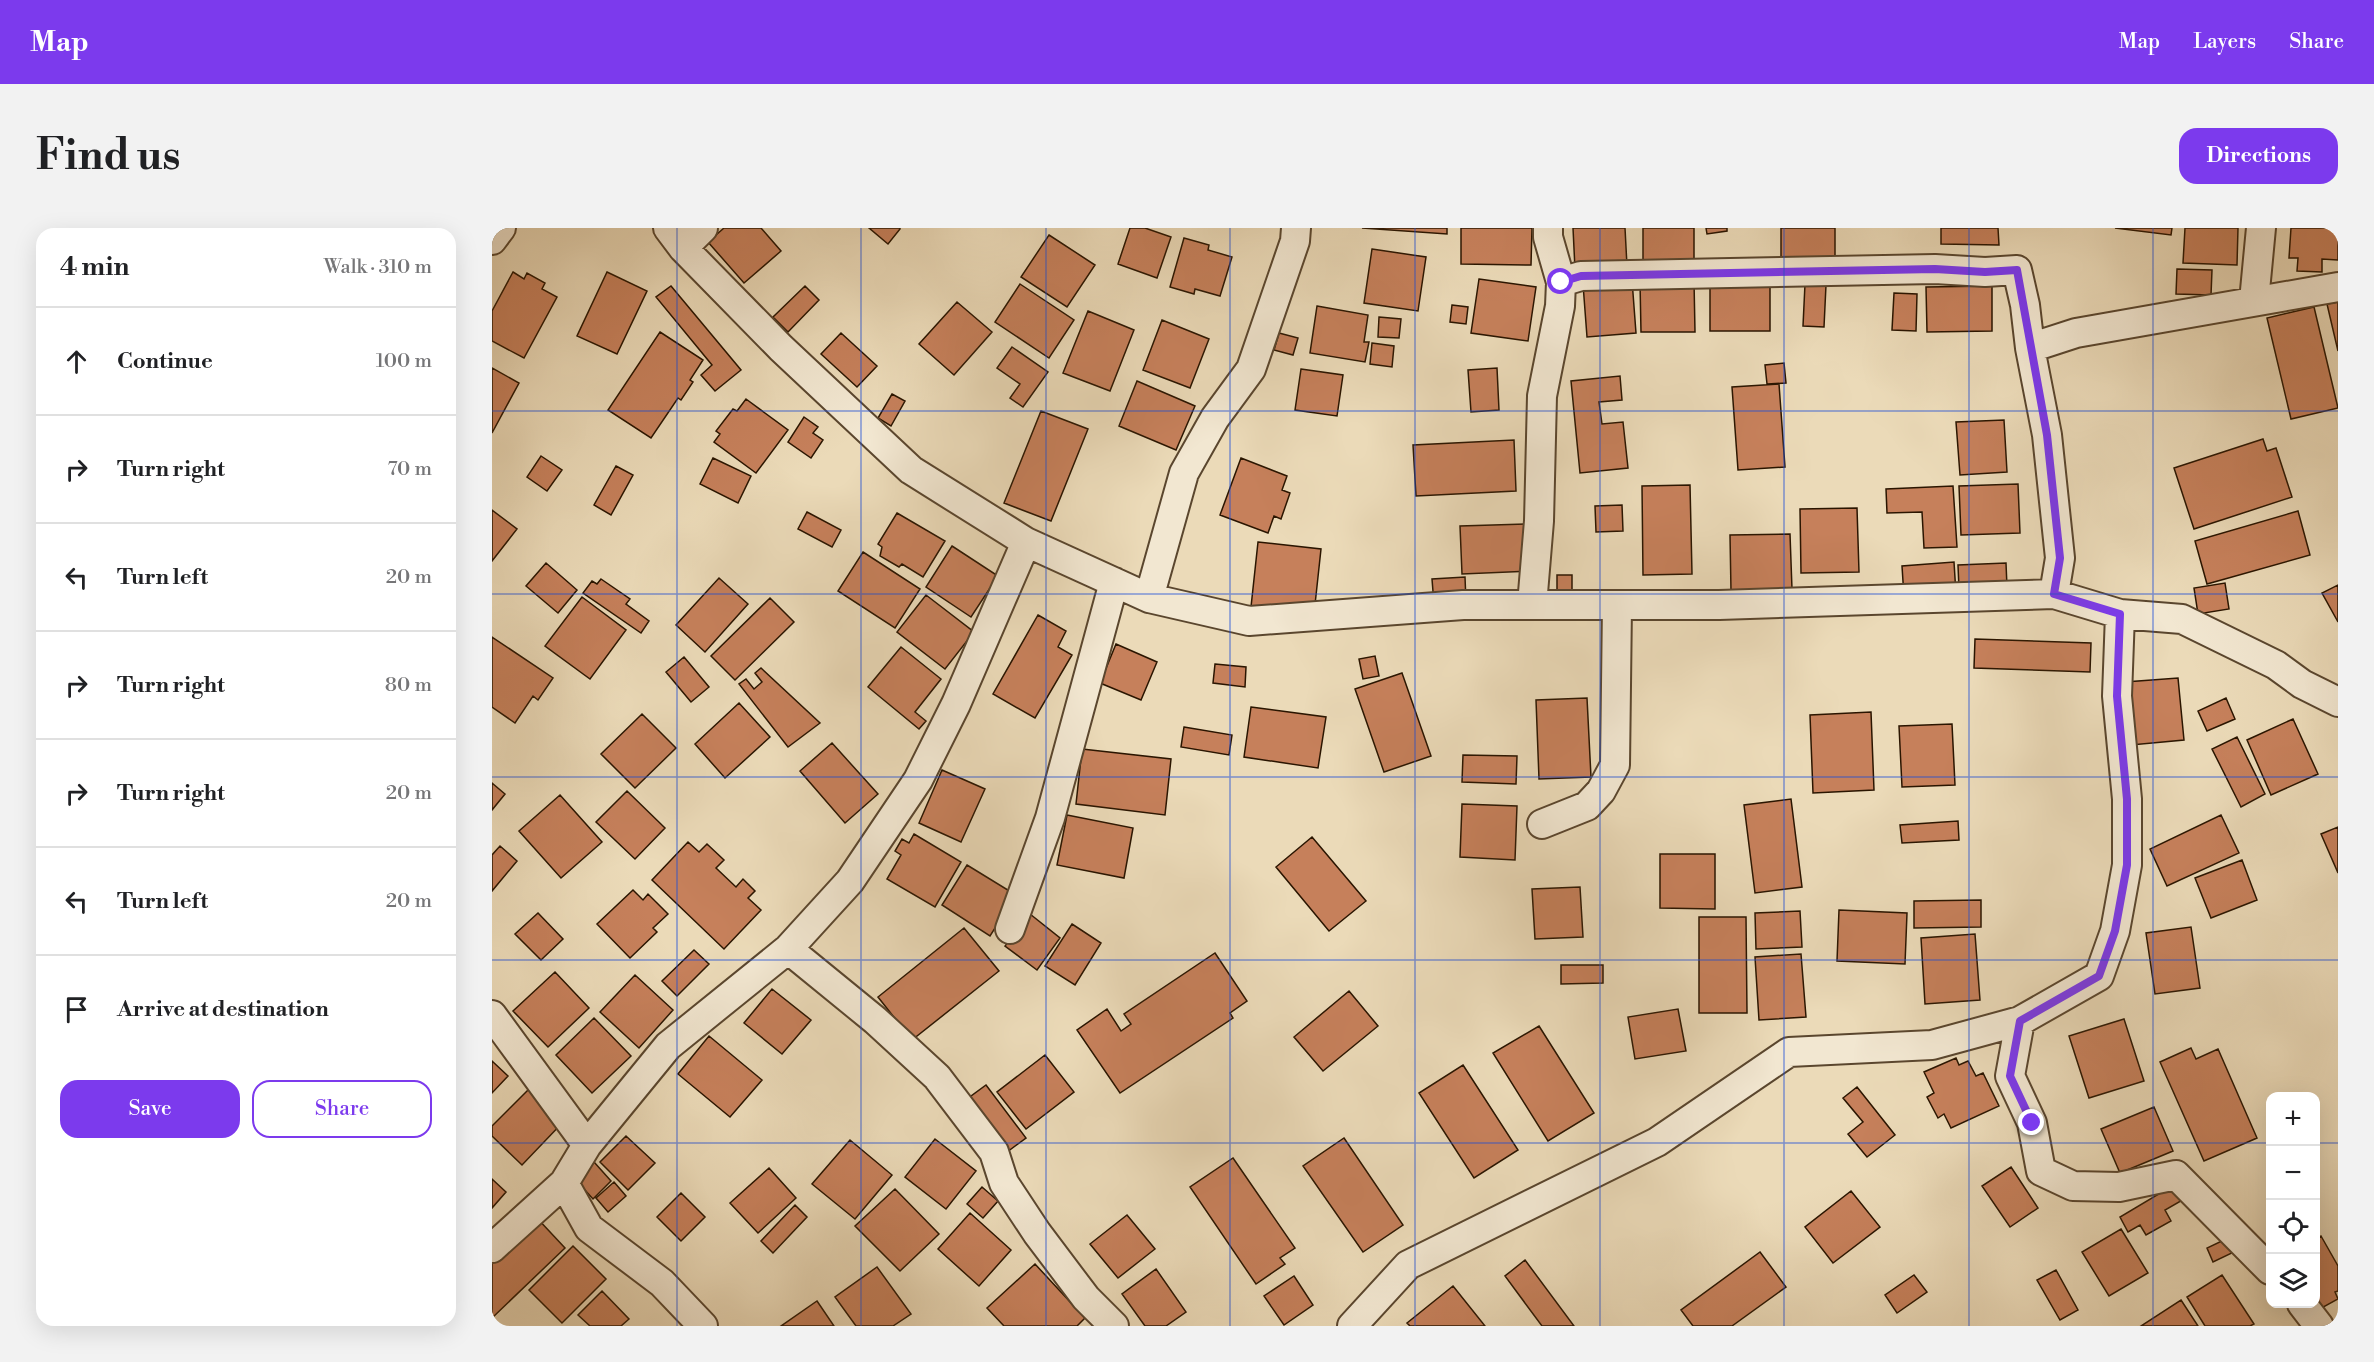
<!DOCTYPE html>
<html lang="en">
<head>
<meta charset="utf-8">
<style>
  :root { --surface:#fff; --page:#f2f2f2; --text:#202124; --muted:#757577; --line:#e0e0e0; --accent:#7c3aed }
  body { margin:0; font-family:"Libre Bodoni",serif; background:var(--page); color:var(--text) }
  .controls { position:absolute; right:18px; bottom:18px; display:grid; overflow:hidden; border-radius:12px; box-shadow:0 6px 24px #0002 }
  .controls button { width:54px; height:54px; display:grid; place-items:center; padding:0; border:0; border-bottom:2px solid var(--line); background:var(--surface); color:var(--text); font:30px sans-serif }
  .stop { position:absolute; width:18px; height:18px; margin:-14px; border:4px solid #7c3aed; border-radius:50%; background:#fff }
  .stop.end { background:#7c3aed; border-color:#fff; box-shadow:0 2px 6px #0008 }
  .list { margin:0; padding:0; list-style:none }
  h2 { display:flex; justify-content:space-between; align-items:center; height:78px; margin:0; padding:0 24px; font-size:26px }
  h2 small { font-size:20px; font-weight:400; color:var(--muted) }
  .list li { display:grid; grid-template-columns:39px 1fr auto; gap:18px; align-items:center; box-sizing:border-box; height:108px; padding:0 24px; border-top:2px solid var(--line) }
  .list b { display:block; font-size:22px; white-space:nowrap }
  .list em { font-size:20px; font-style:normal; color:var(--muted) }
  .actions { display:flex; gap:12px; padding:18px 24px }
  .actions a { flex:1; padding:14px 0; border:2px solid var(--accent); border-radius:18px; text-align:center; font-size:21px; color:var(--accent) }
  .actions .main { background:var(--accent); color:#fff }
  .icon { flex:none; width:33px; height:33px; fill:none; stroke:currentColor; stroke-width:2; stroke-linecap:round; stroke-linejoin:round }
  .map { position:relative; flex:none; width:1846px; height:1098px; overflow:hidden; border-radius:18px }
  header { display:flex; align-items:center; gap:36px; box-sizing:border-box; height:84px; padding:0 30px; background:var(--accent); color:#fff }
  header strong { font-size:28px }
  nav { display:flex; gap:33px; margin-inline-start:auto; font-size:21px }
  .intro { display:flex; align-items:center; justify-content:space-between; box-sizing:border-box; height:144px; padding:0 36px }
  h1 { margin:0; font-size:42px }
  .button { padding:15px 27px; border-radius:18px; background:var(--accent); color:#fff; font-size:21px; font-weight:700 }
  main { display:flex; gap:36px; padding:0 36px }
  aside { flex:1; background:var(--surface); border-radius:18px; box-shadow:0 6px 24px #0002 }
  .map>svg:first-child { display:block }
</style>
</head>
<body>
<header>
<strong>Map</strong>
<nav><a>Map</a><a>Layers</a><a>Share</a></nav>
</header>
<div class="intro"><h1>Find us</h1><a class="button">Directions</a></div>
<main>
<aside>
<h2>4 min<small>Walk · 310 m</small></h2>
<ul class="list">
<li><svg class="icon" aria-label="ahead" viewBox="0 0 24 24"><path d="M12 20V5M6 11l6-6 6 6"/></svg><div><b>Continue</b></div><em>100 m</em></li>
<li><svg class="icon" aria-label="right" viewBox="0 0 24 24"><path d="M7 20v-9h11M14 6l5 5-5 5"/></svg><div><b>Turn right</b></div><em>70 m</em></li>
<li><svg class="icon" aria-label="left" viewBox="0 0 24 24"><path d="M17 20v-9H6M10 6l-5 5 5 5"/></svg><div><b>Turn left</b></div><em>20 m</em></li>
<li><svg class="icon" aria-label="right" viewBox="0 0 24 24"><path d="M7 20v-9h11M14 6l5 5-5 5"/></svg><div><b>Turn right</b></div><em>80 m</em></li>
<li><svg class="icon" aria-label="right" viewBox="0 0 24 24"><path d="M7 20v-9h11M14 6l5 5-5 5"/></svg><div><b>Turn right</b></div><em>20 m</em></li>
<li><svg class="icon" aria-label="left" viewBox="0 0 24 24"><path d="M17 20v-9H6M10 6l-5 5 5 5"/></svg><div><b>Turn left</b></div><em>20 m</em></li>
<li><svg class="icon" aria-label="arrive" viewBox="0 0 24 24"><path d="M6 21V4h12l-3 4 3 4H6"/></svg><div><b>Arrive at destination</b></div></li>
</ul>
<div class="actions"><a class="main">Save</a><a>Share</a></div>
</aside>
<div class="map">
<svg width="1846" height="1098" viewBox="0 0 1846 1098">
  <rect width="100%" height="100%" fill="#ebdab8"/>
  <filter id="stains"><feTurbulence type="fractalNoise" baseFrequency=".00333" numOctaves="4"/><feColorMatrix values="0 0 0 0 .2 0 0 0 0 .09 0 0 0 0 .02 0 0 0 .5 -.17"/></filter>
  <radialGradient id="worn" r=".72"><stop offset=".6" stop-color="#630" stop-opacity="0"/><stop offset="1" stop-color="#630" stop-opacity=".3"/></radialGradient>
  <path fill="#c6805b" stroke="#2a1500" stroke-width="1.5" d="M 232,0 L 269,0 L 289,23 L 252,55 L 216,14 Z
    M 377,0 L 408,0 L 408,1 L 396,16 Z
    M 638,0 L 653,0 L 679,9 L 665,50 L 626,36 Z
    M 870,0 L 955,0 L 955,6 Z
    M 969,0 L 1040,0 L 1039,37 L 969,36 Z
    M 1081,0 L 1133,0 L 1135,38 L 1083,41 Z
    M 1151,0 L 1202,0 L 1202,35 L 1151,35 Z
    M 1214,0 L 1235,0 L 1235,3 L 1215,6 Z
    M 1289,0 L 1343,0 L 1343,37 L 1289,37 Z
    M 1449,0 L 1506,0 L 1507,17 L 1449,16 Z
    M 1623,0 L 1680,0 L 1679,7 Z
    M 1693,0 L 1746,0 L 1745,37 L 1691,35 Z
    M 1799,0 L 1846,0 L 1846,32 L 1830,31 L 1830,44 L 1805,43 L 1806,30 L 1797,30 Z
    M 557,7 L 603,37 L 575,79 L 529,49 Z
    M 692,10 L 717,17 L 716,22 L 740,29 L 728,68 L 703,61 L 702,66 L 678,59 Z
    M 880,21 L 934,29 L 926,83 L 872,75 Z
    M 1685,41 L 1720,42 L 1719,67 L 1684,66 Z
    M 21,44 L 32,51 L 35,45 L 53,55 L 50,61 L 65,69 L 32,130 L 0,113 L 0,83 Z
    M 115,44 L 155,63 L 125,126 L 85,108 Z
    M 987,51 L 1044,59 L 1036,113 L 979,105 Z
    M 1140,52 L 1144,105 L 1095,109 L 1091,56 Z
    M 1202,53 L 1203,104 L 1149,104 L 1148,54 Z
    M 528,56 L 582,92 L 557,130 L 503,94 Z
    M 1218,56 L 1278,56 L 1278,103 L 1218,103 Z
    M 1313,56 L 1334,57 L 1332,99 L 1311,98 Z
    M 179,58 L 249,142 L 223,163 L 209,147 L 220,137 L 164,69 Z
    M 313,58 L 327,72 L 296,104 L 281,89 Z
    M 1500,58 L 1500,103 L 1435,104 L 1434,59 Z
    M 1402,65 L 1425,66 L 1424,103 L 1400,102 Z
    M 465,74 L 500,104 L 462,147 L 427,116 Z
    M 1846,74 L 1846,123 L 1835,76 Z
    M 960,77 L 976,79 L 974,96 L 958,94 Z
    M 825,78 L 876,87 L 872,114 L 877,114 L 873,134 L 818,125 Z
    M 1822,79 L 1846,180 L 1799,191 L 1775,90 Z
    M 596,83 L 642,102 L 618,163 L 571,145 Z
    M 887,89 L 909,91 L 907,110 L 886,109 Z
    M 670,92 L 717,111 L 698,160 L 651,142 Z
    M 168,104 L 211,132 L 198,152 L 201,154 L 189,172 L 186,170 L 159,210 L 116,182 Z
    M 349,105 L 385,138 L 365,159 L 329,126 Z
    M 787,105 L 806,110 L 801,127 L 782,122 Z
    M 880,115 L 902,118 L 900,139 L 878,136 Z
    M 520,119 L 556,144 L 531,179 L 518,170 L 528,156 L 505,140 Z
    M 1292,135 L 1294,155 L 1275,156 L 1273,137 Z
    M 0,140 L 27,155 L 0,205 Z
    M 1005,140 L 1007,182 L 979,184 L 976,142 Z
    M 809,141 L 851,147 L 845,188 L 803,182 Z
    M 1128,148 L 1130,172 L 1107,174 L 1110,196 L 1131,194 L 1136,240 L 1088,245 L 1079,153 Z
    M 645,153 L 703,178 L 684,222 L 627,198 Z
    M 1287,156 L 1293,239 L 1246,242 L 1240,159 Z
    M 400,166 L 413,173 L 399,198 L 386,190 Z
    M 254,171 L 296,202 L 264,245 L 222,214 L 228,206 L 224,203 L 241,181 L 245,183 Z
    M 549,183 L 596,201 L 559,293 L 512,275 Z
    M 312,189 L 326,199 L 321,205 L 331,212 L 319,230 L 296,214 Z
    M 1512,192 L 1515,244 L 1468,247 L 1464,194 Z
    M 1771,211 L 1775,223 L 1784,220 L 1800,269 L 1702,301 L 1682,240 Z
    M 1022,212 L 1024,263 L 924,268 L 921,217 Z
    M 49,228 L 70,242 L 55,263 L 35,249 Z
    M 221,230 L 259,248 L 246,275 L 208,256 Z
    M 749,230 L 795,248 L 790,262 L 798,265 L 789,291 L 782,288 L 776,305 L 728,287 Z
    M 124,238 L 141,247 L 119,287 L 102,277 Z
    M 1526,256 L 1528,305 L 1469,307 L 1467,258 Z
    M 1198,257 L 1200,346 L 1151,347 L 1150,258 Z
    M 1461,258 L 1465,319 L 1432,320 L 1430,284 L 1395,285 L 1394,261 Z
    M 1130,277 L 1131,303 L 1104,304 L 1103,278 Z
    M 1365,280 L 1367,344 L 1309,345 L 1308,281 Z
    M 0,282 L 25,301 L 0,333 Z
    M 1806,283 L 1818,327 L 1715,356 L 1703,313 Z
    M 315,284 L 349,302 L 340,319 L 306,301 Z
    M 405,285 L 453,313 L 431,349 L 410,336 L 407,339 L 388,328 L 390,319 L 386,316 Z
    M 1036,296 L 1038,343 L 970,346 L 968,298 Z
    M 1298,306 L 1300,361 L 1239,363 L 1238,307 Z
    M 766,314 L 829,321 L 822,386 L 759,379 Z
    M 460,318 L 506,348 L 479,389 L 434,359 Z
    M 371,324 L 428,361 L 403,400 L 346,363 Z
    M 1462,334 L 1464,366 L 1412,369 L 1410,338 Z
    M 54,335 L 85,362 L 66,385 L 34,358 Z
    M 1514,335 L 1515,359 L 1467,361 L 1466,337 Z
    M 1065,347 L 1080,347 L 1080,365 L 1065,365 Z
    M 973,349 L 974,374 L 942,376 L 940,351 Z
    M 227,350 L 256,376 L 213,424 L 184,397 Z
    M 109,351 L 138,371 L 134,376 L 157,393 L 149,405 L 91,365 L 100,353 L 105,356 Z
    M 1733,355 L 1737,381 L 1706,386 L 1702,360 Z
    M 1846,357 L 1846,394 L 1830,365 Z
    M 434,367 L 482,404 L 453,441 L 405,404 Z
    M 90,369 L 134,402 L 98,451 L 53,418 Z
    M 278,370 L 302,394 L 243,452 L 219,428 Z
    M 546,387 L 574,403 L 566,419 L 580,427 L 543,490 L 501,466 Z
    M 0,409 L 61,450 L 46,472 L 41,468 L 23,495 L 0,479 Z
    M 1483,411 L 1599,415 L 1598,444 L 1482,440 Z
    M 624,416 L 665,434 L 649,472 L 608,455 Z
    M 409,419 L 449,451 L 423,484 L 434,493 L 427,501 L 376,459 Z
    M 883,428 L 887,448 L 871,451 L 867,431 Z
    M 192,429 L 217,459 L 199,474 L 174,444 Z
    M 723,436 L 754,439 L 753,459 L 721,455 Z
    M 269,440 L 328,495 L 296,519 L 247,456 L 254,451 L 262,461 L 270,454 L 263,445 Z
    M 910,445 L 939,528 L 892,544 L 863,461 Z
    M 1686,450 L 1692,512 L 1639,517 L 1633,454 Z
    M 1095,470 L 1099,549 L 1047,551 L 1044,472 Z
    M 1734,470 L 1743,491 L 1715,503 L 1706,483 Z
    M 247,475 L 278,509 L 233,550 L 203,516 Z
    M 759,479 L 834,489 L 826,540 L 752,529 Z
    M 1379,484 L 1382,562 L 1321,565 L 1318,487 Z
    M 150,486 L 184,520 L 143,560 L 109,526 Z
    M 1801,491 L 1826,546 L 1779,567 L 1755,512 Z
    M 1460,496 L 1463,557 L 1410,559 L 1407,498 Z
    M 692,499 L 740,507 L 737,527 L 689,519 Z
    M 1745,509 L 1773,566 L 1749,579 L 1720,521 Z
    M 340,515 L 386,566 L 353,595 L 308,543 Z
    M 590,521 L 679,531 L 673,587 L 584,576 Z
    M 971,527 L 1025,528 L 1024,556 L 970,554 Z
    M 450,542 L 493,561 L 469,614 L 427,595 Z
    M 0,555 L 13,566 L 0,582 Z
    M 135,563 L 173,600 L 143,631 L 104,594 Z
    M 68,567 L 110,614 L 69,650 L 27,603 Z
    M 1299,571 L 1310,659 L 1263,665 L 1252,577 Z
    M 970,576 L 1025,578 L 1023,632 L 968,629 Z
    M 575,587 L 641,600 L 632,650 L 565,637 Z
    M 1729,587 L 1747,625 L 1675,658 L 1658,621 Z
    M 1466,593 L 1467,612 L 1410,615 L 1408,597 Z
    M 1846,599 L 1846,645 L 1829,606 Z
    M 422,606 L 469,634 L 443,679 L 395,651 L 409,627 L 403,623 L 410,611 L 417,615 Z
    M 820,609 L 874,673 L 837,703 L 784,639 Z
    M 196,614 L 207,624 L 215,616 L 232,632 L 224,640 L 244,659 L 251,651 L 263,663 L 256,670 L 269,682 L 232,721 L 160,652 Z
    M 8,618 L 25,633 L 0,663 L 0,627 Z
    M 1168,626 L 1223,626 L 1223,681 L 1168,680 Z
    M 1750,632 L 1765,672 L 1719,690 L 1703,650 Z
    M 475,637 L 524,667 L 498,708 L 450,677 Z
    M 1088,659 L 1091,709 L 1043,711 L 1040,661 Z
    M 141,662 L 151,672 L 156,666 L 176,686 L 161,700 L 165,704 L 138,730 L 105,696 Z
    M 1489,672 L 1489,699 L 1422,700 L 1422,673 Z
    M 1347,682 L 1415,685 L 1413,736 L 1345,733 Z
    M 1308,683 L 1310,719 L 1264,721 L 1263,685 Z
    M 46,685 L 71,711 L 49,732 L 23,706 Z
    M 538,686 L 568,710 L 545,742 L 513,718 Z
    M 1207,689 L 1254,689 L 1255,785 L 1207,785 Z
    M 580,696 L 609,715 L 583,757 L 553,738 Z
    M 1699,699 L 1708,760 L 1663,766 L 1654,705 Z
    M 472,700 L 507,743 L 420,812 L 386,769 Z
    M 1483,706 L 1488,772 L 1433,776 L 1429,710 Z
    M 202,722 L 217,736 L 185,768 L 170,753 Z
    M 723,725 L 755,773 L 738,785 L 741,790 L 628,865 L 585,802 L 615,781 L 629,803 L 639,796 L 632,786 Z
    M 1309,726 L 1314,789 L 1267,792 L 1263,729 Z
    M 1069,737 L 1111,737 L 1111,755 L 1069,756 Z
    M 63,744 L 97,780 L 56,819 L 21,783 Z
    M 143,747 L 181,782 L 147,820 L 108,784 Z
    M 280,761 L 319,792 L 290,826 L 252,795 Z
    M 857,763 L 886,798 L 831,843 L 802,809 Z
    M 1186,781 L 1194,823 L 1143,831 L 1136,789 Z
    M 102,790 L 139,828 L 100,865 L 64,827 Z
    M 1632,791 L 1652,853 L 1597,870 L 1577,808 Z
    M 1047,798 L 1102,885 L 1056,913 L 1001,825 Z
    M 217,808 L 270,852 L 238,889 L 186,846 Z
    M 1699,820 L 1704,831 L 1726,821 L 1765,910 L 1712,933 L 1668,834 Z
    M 553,827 L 582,864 L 534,901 L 505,864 Z
    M 1464,830 L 1467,837 L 1476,833 L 1484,848 L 1491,845 L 1507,878 L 1459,900 L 1452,886 L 1446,890 L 1435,869 L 1442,865 L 1432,844 Z
    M 0,833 L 16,848 L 0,865 Z
    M 971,837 L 1026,922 L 982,950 L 927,865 Z
    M 494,857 L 534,910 L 511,927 L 471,874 Z
    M 39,859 L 73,892 L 30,937 L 0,908 L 0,898 Z
    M 1365,859 L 1403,907 L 1375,929 L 1356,906 L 1371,894 L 1351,870 Z
    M 1662,879 L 1681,923 L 1628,945 L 1609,901 Z
    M 134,908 L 163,935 L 136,962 L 108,934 Z
    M 852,910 L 911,997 L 871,1024 L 811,938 Z
    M 443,911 L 484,943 L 454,981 L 413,949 Z
    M 358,912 L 400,947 L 363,991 L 320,956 Z
    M 741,930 L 803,1020 L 788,1030 L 793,1036 L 764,1056 L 698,959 Z
    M 102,934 L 119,953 L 101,971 L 83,951 Z
    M 1519,939 L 1546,980 L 1518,999 L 1490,958 Z
    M 277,940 L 304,970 L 266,1005 L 238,975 Z
    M 0,951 L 14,964 L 0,980 Z
    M 122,954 L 134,968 L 116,984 L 104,970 Z
    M 1685,955 L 1694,970 L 1673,982 L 1679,993 L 1654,1007 L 1648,997 L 1636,1004 L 1628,989 Z
    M 490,959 L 506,973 L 491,990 L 475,976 Z
    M 403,961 L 447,1006 L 408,1043 L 363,998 Z
    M 1359,963 L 1388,999 L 1341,1035 L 1313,999 Z
    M 189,965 L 213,989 L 189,1013 L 165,989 Z
    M 303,977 L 315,989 L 281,1025 L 269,1013 Z
    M 478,985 L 519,1022 L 487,1058 L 446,1021 Z
    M 635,987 L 663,1021 L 626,1050 L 598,1016 Z
    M 44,989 L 73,1020 L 0,1090 L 0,1031 Z
    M 1629,1001 L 1656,1045 L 1617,1068 L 1590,1024 Z
    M 1829,1008 L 1846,1038 L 1846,1063 L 1843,1064 L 1846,1071 L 1826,1082 L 1824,1076 L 1824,1011 Z
    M 1736,1010 L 1742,1024 L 1721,1034 L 1715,1020 Z
    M 81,1018 L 114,1051 L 70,1095 L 37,1062 Z
    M 1268,1024 L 1294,1059 L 1240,1098 L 1201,1098 L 1189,1082 Z
    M 1033,1032 L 1082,1098 L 1050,1098 L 1013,1048 Z
    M 543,1036 L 593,1090 L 585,1098 L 512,1098 L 495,1080 Z
    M 385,1039 L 419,1086 L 401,1098 L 364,1098 L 343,1069 Z
    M 664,1041 L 694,1084 L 674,1098 L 653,1098 L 630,1066 Z
    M 1564,1042 L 1586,1082 L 1568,1092 L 1545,1052 Z
    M 1422,1047 L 1435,1064 L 1405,1085 L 1393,1067 Z
    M 1730,1047 L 1762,1096 L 1758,1098 L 1713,1098 L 1695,1069 Z
    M 802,1048 L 821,1077 L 792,1097 L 772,1068 Z
    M 961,1058 L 993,1098 L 918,1098 L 915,1095 Z
    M 110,1063 L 137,1091 L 129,1098 L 98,1098 L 86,1087 Z
    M 1689,1072 L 1706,1098 L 1649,1098 Z
    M 325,1073 L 342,1098 L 289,1098 Z"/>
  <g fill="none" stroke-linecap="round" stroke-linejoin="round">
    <g stroke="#5a462e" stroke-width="32">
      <path id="minor" d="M 176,0 L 191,20 L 289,120 L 419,242 L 534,314 L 657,370 L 757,393 L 971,377 L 1227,377 L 1562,366 L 1628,386 L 1690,391 L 1784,437 L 1810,456 L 1846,474
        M 0,12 L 9,0
        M 191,20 L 211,0
        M 1069,54 L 1089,48 L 1443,41 L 1493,44 L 1525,42 L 1533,77 L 1538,120
        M 1762,73 L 1769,0
        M 1562,366 L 1568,330 L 1555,207 L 1538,120 L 1584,105 L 1846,59
        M 657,370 L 692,245 L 723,190 L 759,141 L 803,13 L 804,0
        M 1040,377 L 1047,293 L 1050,168 L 1068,78 L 1069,54 L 1056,9 L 1056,0
        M 1050,596 L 1095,578 L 1109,563 L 1123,537 L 1125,377
        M 518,701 L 558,590 L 622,354
        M 296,721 L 383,792 L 445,849 L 502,924 L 512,955 L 545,1005 L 594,1070 L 622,1098
        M 0,787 L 95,917
        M 1528,793 L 1518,848 L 1540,895 L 1549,943 L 1581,958 L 1627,959 L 1684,947 L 1778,1042
        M 72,955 L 97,1000 L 170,1055 L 211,1098
        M 0,1020 L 72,955 L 95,917 L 176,818 L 296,721 L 358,653 L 426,552 L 464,476 L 534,314
        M 1810,1076 L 1827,1098
        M 860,1098 L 916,1037 L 1165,914 L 1297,824 L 1440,817 L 1528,793 L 1607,748 L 1623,703 L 1635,637 L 1635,571 L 1625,468 L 1628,386"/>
    </g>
    <use href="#minor" stroke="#f2e7d1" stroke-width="28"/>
  </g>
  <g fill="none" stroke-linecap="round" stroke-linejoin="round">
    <path stroke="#7c3aed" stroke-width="8" d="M 1069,54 L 1089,48 L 1443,41 L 1493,44 L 1525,42 L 1555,207 L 1568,330 L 1562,366 L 1628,386 L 1625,468 L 1635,571 L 1635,637 L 1623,703 L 1607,748 L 1528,793 L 1518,848 L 1540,895"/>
  </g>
  <path fill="none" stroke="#1d4ed8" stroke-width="1.5" stroke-opacity="0.55" d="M 185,0 L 185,1098M 369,0 L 369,1098M 554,0 L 554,1098M 738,0 L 738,1098M 923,0 L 923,1098M 1108,0 L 1108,1098M 1292,0 L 1292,1098M 1477,0 L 1477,1098M 1661,0 L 1661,1098M 0,183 L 1846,183M 0,366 L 1846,366M 0,549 L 1846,549M 0,732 L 1846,732M 0,915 L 1778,915M 1824,915 L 1846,915"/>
  <rect width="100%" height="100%" filter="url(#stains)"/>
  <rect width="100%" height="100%" fill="url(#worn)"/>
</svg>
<div class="controls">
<button>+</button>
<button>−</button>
<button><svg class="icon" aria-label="locate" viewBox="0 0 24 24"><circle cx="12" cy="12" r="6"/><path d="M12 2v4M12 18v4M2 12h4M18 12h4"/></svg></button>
<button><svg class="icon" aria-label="layers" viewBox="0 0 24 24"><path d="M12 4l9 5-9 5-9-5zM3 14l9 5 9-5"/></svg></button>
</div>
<div class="stop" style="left:1069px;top:54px"></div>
<div class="stop end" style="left:1540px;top:895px"></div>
</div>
</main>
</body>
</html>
